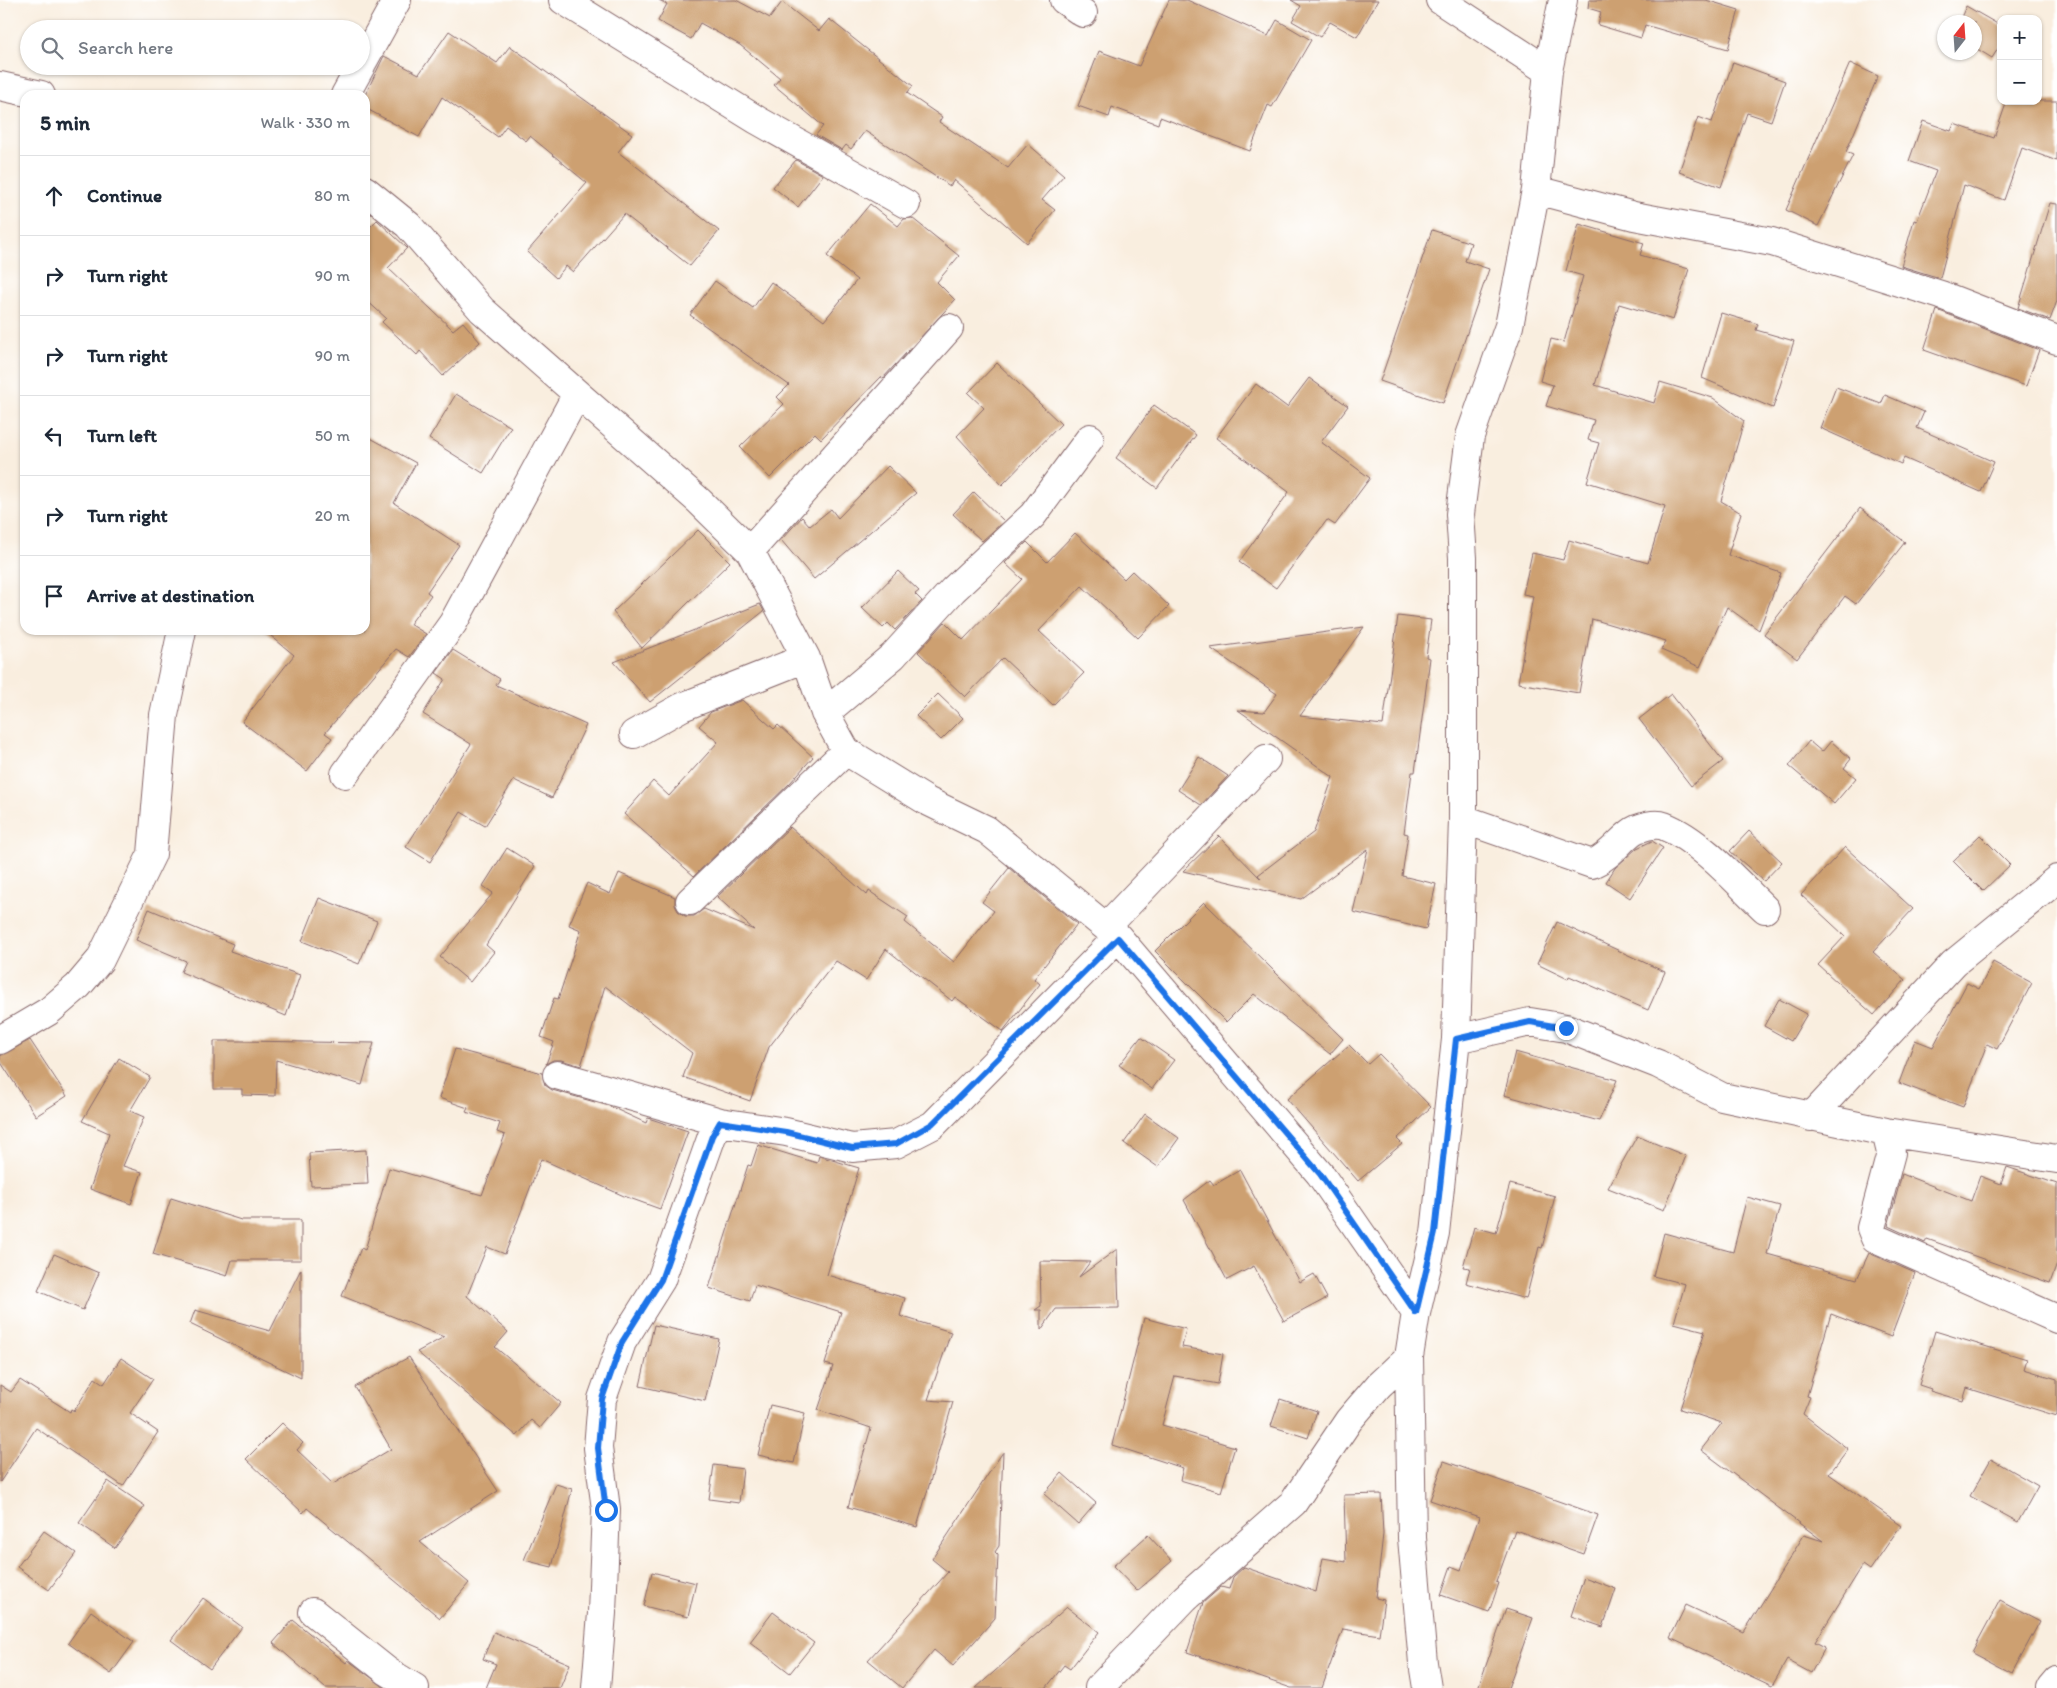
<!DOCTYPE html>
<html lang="en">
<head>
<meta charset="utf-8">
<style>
  :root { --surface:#fff; --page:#f2f2f3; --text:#1f2937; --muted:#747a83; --line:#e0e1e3 }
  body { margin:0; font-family:Itim,sans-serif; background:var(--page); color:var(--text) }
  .controls { position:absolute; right:15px; top:15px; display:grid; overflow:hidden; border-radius:10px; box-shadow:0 1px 4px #0004 }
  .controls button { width:45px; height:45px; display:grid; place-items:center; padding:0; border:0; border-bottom:1px solid var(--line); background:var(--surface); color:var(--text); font:25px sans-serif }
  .compass { position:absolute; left:1937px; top:15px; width:45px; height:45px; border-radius:50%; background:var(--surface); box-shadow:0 1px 4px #0004; rotate:17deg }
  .stop { position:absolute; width:15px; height:15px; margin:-11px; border:4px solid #1a73e8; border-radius:50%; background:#fff }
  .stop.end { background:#1a73e8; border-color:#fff; box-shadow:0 1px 5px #0008 }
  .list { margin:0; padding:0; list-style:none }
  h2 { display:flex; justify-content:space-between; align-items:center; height:65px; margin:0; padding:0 20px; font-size:21px }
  h2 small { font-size:16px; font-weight:400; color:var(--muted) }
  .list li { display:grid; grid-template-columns:32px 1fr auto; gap:15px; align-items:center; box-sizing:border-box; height:80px; padding:0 20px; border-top:1px solid var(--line) }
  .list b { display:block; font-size:19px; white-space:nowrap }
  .list em { font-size:16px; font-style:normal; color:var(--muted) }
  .icon { flex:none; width:28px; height:28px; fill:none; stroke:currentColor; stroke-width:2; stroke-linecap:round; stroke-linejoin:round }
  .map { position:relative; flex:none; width:2057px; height:1688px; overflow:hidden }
  .search { position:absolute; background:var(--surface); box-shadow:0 1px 4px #0004; left:20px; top:20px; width:350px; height:55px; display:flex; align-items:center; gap:12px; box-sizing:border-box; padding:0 18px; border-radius:28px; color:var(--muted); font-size:19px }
  .panel { position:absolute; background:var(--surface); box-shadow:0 1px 4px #0004; left:20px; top:90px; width:350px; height:545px; border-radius:15px }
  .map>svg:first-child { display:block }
</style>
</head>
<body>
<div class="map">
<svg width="2057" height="1688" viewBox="0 0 2057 1688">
  <rect width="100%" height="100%" fill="#fff"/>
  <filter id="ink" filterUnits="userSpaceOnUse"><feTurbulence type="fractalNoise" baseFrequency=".02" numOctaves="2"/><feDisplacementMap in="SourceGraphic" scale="10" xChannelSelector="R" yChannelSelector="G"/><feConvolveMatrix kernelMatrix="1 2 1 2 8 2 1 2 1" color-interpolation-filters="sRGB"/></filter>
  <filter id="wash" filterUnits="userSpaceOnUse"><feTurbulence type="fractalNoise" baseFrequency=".0096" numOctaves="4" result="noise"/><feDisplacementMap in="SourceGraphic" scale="20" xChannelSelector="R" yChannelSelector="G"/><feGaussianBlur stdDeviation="1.12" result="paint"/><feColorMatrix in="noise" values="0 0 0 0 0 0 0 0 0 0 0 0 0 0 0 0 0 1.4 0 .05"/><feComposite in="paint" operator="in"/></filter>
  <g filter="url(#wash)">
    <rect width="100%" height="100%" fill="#f9eedf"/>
    <g id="blocks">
      <path fill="#cda071" d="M 659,0 L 736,0 L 770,18 L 782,2 L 819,31 L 829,19 L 913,86 L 907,93 L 942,117 L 939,122 L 1008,168 L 1028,144 L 1064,175 L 1042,200 L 1055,210 L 1027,243 L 954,180 L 950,186 L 865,131 L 851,149 L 846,145 L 842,150 L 816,135 L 823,126 L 774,85 L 780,78 L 740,45 L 700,23 L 691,39 L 658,21 L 667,4 Z
        M 1169,0 L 1187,0 L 1268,36 L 1277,20 L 1311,40 L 1272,107 L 1268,105 L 1250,151 L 1160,117 L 1158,124 L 1112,107 L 1109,117 L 1078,106 L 1099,51 L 1139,66 Z
        M 1291,0 L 1378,0 L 1357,37 L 1330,22 L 1320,37 L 1292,21 L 1301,6 Z
        M 1589,0 L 1706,0 L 1739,10 L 1728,49 L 1645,25 L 1641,38 L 1598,25 L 1601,12 L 1588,8 Z
        M 1966,6 L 2001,26 L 2001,44 L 1992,58 L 1974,47 L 1974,22 L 1959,22 Z
        M 449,31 L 497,63 L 510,46 L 632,134 L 618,152 L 719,231 L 690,266 L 624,214 L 573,272 L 566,266 L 556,278 L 527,252 L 587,183 L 530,136 L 526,141 L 506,126 L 498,137 L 442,97 L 419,137 L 365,108 L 365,95 L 384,56 L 419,74 Z
        M 1733,62 L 1785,81 L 1771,121 L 1747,113 L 1721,187 L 1679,172 L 1698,117 L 1712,122 Z
        M 1850,63 L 1878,76 L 1846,152 L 1853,155 L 1818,226 L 1786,210 Z
        M 2007,101 L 2057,101 L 2057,161 L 2022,148 L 2004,200 L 1964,185 L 1940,278 L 1901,266 L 1914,220 L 1917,221 L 1936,171 L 1909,161 L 1923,121 L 1951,131 L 1954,124 L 1994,138 Z
        M 796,160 L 823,175 L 798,207 L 773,187 Z
        M 2050,203 L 2057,204 L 2057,301 L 2050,320 L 2018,308 Z
        M 870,204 L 898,226 L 904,219 L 912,218 L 959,256 L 937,282 L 955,300 L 883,378 L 881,377 L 821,439 L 815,433 L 770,478 L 740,447 L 784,404 L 777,397 L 789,385 L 690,315 L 715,281 L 753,308 L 771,282 L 824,321 L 857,280 L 827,256 Z
        M 377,220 L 407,248 L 388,268 L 453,330 L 463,322 L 480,342 L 443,376 L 420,351 L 417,355 L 382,322 L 386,318 L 365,299 L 365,232 Z
        M 1579,224 L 1644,243 L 1640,255 L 1689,269 L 1673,320 L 1619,304 L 1595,385 L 1654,403 L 1660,382 L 1713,398 L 1744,421 L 1721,501 L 1741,513 L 1728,555 L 1781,573 L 1759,630 L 1727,607 L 1700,667 L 1661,650 L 1666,641 L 1592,619 L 1579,693 L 1518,683 L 1533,596 L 1523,594 L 1532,553 L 1563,560 L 1569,540 L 1648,563 L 1665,506 L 1587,482 L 1599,443 L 1588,440 L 1594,420 L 1546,406 L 1553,385 L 1540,381 L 1551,339 L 1564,342 L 1583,276 L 1566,271 Z
        M 1432,230 L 1471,243 L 1465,261 L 1489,269 L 1443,403 L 1380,381 Z
        M 1937,310 L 2039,350 L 2026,386 L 1924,350 Z
        M 1721,313 L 1758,324 L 1756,330 L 1794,341 L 1773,408 L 1702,378 Z
        M 997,363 L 1061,424 L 1002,485 L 957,436 L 984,408 L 968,393 Z
        M 1309,378 L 1348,406 L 1321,442 L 1370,478 L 1335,525 L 1327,520 L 1276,588 L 1239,562 L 1289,492 L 1216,438 L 1256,384 L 1287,407 Z
        M 1836,387 L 1881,404 L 1885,395 L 1924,412 L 1917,428 L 1994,462 L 1981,492 L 1904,458 L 1901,464 L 1820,428 Z
        M 456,394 L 511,427 L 483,473 L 429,439 Z
        M 1154,405 L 1196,435 L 1157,488 L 1116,458 Z
        M 365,435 L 416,463 L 394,503 L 459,545 L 427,592 L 431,595 L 410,624 L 426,634 L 409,657 L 396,649 L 325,733 L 332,738 L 307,771 L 242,722 L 294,655 L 264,630 L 365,630 Z
        M 888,466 L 916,493 L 814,579 L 781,540 L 802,517 L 810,526 L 831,509 L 838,518 Z
        M 974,492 L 1004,521 L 982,541 L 953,514 Z
        M 1860,508 L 1905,542 L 1856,604 L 1845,596 L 1797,659 L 1764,634 Z
        M 698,530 L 730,562 L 642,648 L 613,612 Z
        M 1075,533 L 1124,579 L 1132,571 L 1169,606 L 1138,638 L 1082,586 L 1039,631 L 1084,673 L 1053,705 L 1003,658 L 965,697 L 918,652 L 945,622 L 963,640 L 1022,579 L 1005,563 L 1027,542 L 1047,562 Z
        M 898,571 L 919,591 L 915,594 L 922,601 L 895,630 L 888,623 L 883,628 L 862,608 Z
        M 760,604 L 764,611 L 650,702 L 614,662 Z
        M 1398,616 L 1431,620 L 1426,657 L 1430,658 L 1415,772 L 1412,772 L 1404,833 L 1408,834 L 1402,876 L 1436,884 L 1426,929 L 1353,912 L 1368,849 L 1301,899 L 1183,871 L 1219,836 L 1261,879 L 1258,875 L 1314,832 L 1333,777 L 1238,710 L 1264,712 L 1277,694 L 1210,648 L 1364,627 L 1300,716 L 1383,725 Z
        M 453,650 L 500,679 L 496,685 L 586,725 L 552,798 L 514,780 L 485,826 L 461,812 L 430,862 L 406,847 L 471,744 L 423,714 L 445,679 L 436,673 Z
        M 938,694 L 963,718 L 941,740 L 916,716 Z
        M 1671,694 L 1723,761 L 1691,786 L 1639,719 Z
        M 742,700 L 774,729 L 778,725 L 813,757 L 790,783 L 694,876 L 624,814 L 653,781 L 669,796 L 718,742 L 699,726 L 711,712 Z
        M 1809,741 L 1822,752 L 1831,741 L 1851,759 L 1844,768 L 1856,778 L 1834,804 L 1789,766 Z
        M 1199,757 L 1228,776 L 1201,805 L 1178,790 Z
        M 790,827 L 867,895 L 869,891 L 908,917 L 905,922 L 954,962 L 994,911 L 982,902 L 1009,868 L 1077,924 L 1034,979 L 1040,984 L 1003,1031 L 955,997 L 952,1001 L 886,949 L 866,980 L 836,961 L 769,1047 L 750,1101 L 683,1077 L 692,1053 L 605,986 L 581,1066 L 561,1060 L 553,1060 L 546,1064 L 554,1042 L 541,1037 L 554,998 L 558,999 L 581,930 L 569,925 L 587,883 L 610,894 L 619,873 L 675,897 L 675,905 L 678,911 L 685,916 L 694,916 L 704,909 L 754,930 L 717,897 Z
        M 1749,831 L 1782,862 L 1764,881 L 1730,851 Z
        M 1980,835 L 2010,865 L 1983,891 L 1953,861 Z
        M 1652,841 L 1663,848 L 1630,898 L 1606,882 L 1615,868 L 1637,848 Z
        M 1845,847 L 1913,909 L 1873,952 L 1905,980 L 1874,1015 L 1818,965 L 1845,936 L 1801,895 Z
        M 507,848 L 535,866 L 486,945 L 494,952 L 470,982 L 440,957 L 493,893 L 483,886 Z
        M 319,898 L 377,921 L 359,964 L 302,941 Z
        M 1204,902 L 1343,1039 L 1330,1054 L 1254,994 L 1226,1022 L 1155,951 Z
        M 149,909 L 233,944 L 230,951 L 300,975 L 286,1016 L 181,972 L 186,961 L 136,940 Z
        M 1557,922 L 1665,972 L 1648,1010 L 1569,976 L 1568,979 L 1537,964 Z
        M 1993,962 L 2032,983 L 1997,1049 L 1987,1044 L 1963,1107 L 1899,1083 L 1915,1040 L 1933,1047 L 1967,983 L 1979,989 Z
        M 1779,999 L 1807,1014 L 1791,1041 L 1764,1026 Z
        M 1141,1037 L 1174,1060 L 1152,1089 L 1119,1065 Z
        M 30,1040 L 67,1096 L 36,1116 L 0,1061 L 0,1056 Z
        M 214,1041 L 241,1041 L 374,1043 L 362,1085 L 276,1060 L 275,1096 L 242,1095 L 242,1089 L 214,1089 Z
        M 1349,1045 L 1368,1064 L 1379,1054 L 1431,1107 L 1397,1139 L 1402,1144 L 1358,1181 L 1287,1099 Z
        M 455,1049 L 542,1073 L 545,1085 L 552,1090 L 609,1106 L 646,1123 L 648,1118 L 688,1131 L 660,1209 L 624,1196 L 541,1159 L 505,1254 L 487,1247 L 467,1296 L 508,1332 L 495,1347 L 561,1403 L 540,1428 L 531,1420 L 517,1436 L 417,1352 L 444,1337 L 342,1296 L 361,1248 L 365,1250 L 389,1168 L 482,1195 L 505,1135 L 497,1132 L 500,1123 L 466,1112 L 468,1108 L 439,1098 Z
        M 1515,1052 L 1617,1080 L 1599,1121 L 1504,1095 Z
        M 119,1058 L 150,1077 L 130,1111 L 144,1117 L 123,1166 L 142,1172 L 131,1204 L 90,1189 L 109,1133 L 82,1121 Z
        M 1145,1114 L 1179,1138 L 1158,1167 L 1124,1143 Z
        M 1637,1136 L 1686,1156 L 1664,1210 L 1608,1188 Z
        M 758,1145 L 817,1163 L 819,1156 L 859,1168 L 827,1275 L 905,1298 L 900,1316 L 951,1332 L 928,1400 L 953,1402 L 917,1527 L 848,1507 L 871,1428 L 818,1410 L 833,1366 L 825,1364 L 841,1312 L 755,1285 L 750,1301 L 709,1288 L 748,1165 L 751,1166 Z
        M 366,1150 L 368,1184 L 311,1186 L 309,1153 Z
        M 2007,1167 L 2057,1184 L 2057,1264 L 2050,1283 L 1927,1239 L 1925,1243 L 1888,1226 L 1902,1174 L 1971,1201 L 1980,1176 L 2001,1184 Z
        M 1240,1170 L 1300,1282 L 1314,1274 L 1327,1298 L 1284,1321 L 1254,1266 L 1227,1280 L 1184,1200 L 1210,1180 L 1214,1185 Z
        M 1510,1184 L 1555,1196 L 1542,1248 L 1539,1247 L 1526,1299 L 1466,1283 L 1470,1268 L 1463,1267 L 1474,1227 L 1496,1233 Z
        M 1747,1197 L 1780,1206 L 1767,1254 L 1857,1279 L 1869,1253 L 1915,1273 L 1891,1337 L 1831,1314 L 1807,1396 L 1810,1397 L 1803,1414 L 1848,1449 L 1829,1474 L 1901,1525 L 1870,1570 L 1863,1565 L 1815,1642 L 1825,1647 L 1811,1673 L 1787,1660 L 1772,1686 L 1670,1638 L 1686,1605 L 1744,1632 L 1804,1535 L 1823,1541 L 1701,1450 L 1722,1423 L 1680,1409 L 1705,1331 L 1674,1323 L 1685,1284 L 1653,1276 L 1664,1233 L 1733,1252 Z
        M 171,1198 L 241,1220 L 301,1220 L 301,1260 L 232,1260 L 227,1276 L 153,1254 Z
        M 1117,1249 L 1119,1308 L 1056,1309 L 1041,1330 L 1041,1310 L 1035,1310 L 1041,1306 L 1040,1261 L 1090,1262 L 1079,1277 Z
        M 54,1254 L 99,1273 L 83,1310 L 38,1291 Z
        M 301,1269 L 301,1378 L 190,1324 L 195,1310 L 270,1331 Z
        M 1144,1318 L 1186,1329 L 1182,1347 L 1223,1354 L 1218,1384 L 1175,1376 L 1162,1425 L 1235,1447 L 1221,1492 L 1180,1480 L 1183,1468 L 1112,1445 Z
        M 654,1325 L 719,1339 L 705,1401 L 640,1386 Z
        M 1935,1331 L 2027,1359 L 2024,1369 L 2057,1379 L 2057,1416 L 1967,1388 L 1963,1401 L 1930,1391 L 1931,1389 L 1919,1385 Z
        M 409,1357 L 498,1491 L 420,1542 L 469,1583 L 440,1618 L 307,1508 L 303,1513 L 246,1459 L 282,1423 L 303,1443 L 297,1450 L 333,1484 L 391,1449 L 355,1387 Z
        M 121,1358 L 153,1379 L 130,1413 L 158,1432 L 123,1486 L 36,1428 L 0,1482 L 0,1385 L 11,1392 L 20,1380 L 70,1412 L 71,1409 L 74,1411 L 95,1378 L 104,1384 Z
        M 1280,1399 L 1317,1411 L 1308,1438 L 1271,1426 Z
        M 770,1405 L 805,1413 L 794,1463 L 758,1455 Z
        M 1003,1452 L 999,1546 L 995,1552 L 998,1555 L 995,1618 L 953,1666 L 934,1650 L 902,1688 L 868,1660 L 948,1572 L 932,1559 Z
        M 1991,1459 L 2038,1486 L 2018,1522 L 1970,1496 Z
        M 1444,1461 L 1598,1515 L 1584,1554 L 1515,1530 L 1496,1582 L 1499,1583 L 1489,1612 L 1441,1595 L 1451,1566 L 1461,1570 L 1479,1517 L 1430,1500 Z
        M 714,1465 L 743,1469 L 739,1503 L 709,1499 Z
        M 1062,1473 L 1096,1503 L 1078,1524 L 1044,1494 Z
        M 108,1481 L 145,1506 L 115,1548 L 79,1523 Z
        M 556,1484 L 572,1489 L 552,1567 L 524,1560 Z
        M 1381,1494 L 1383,1534 L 1376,1598 L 1384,1600 L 1379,1635 L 1343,1629 L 1322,1688 L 1291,1688 L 1187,1652 L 1203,1603 L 1221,1587 L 1229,1589 L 1233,1577 L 1244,1567 L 1316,1592 L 1323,1558 L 1346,1562 L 1344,1495 Z
        M 44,1531 L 76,1553 L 49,1590 L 17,1567 Z
        M 1148,1535 L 1172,1561 L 1137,1591 L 1113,1566 Z
        M 652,1572 L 696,1583 L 688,1617 L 644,1606 Z
        M 1584,1577 L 1616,1589 L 1603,1627 L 1571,1616 Z
        M 203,1598 L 242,1627 L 210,1669 L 171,1640 Z
        M 2000,1600 L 2040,1621 L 2012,1673 L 1972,1652 Z
        M 1067,1607 L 1099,1632 L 1070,1669 L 1064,1665 L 1046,1688 L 976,1688 Z
        M 1506,1609 L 1533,1618 L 1508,1688 L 1478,1688 Z
        M 91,1611 L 134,1642 L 111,1674 L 68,1643 Z
        M 773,1612 L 814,1643 L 790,1673 L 750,1642 Z
        M 293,1620 L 346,1663 L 348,1660 L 385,1688 L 325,1688 L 273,1643 Z
        M 494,1632 L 570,1664 L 560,1688 L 486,1688 L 496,1664 L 483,1659 Z"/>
    </g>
  </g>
  <g filter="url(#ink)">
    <use href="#blocks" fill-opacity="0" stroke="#87676a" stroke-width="1"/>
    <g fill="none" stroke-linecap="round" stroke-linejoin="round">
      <g stroke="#87676a" stroke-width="30">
        <path id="street" d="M 563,0 L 757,120 L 906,204
          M 1064,0 L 1083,13
          M 1440,0 L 1548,71
          M 361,65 L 397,0
          M 0,86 L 41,95
          M 345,95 L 361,66
          M 365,190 L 408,225 L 482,310 L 699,501 L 750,551 L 806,658 L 825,713 L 846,751 L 927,801 L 987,830 L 1118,937 L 1320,1174 L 1416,1313
          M 1536,190 L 1634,216 L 1772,242 L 1941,295 L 2057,340
          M 750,551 L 949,328
          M 825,713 L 893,656 L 953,590 L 1033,515 L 1090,438
          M 634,734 L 682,707 L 806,658
          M 345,774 L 453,623 L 577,394
          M 1463,819 L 1592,864 C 1613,855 1623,835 1637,829 C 1645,826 1656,823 1664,826 C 1700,840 1737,882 1765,909
          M 690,901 L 846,751
          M 1106,927 L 1266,759
          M 1456,1039 L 1530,1022 L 1566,1028 L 1658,1064 L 1722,1097 L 1886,1132 L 2057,1159
          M 0,1040 L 49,1011 L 78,986 L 100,960 L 152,854 L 164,715 L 182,630
          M 557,1075 L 720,1122
          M 1811,1117 L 1954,963 L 2057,879
          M 1886,1132 L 1891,1153 L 1871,1228 L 1875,1238 L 2057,1319
          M 313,1612 L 387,1671 L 415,1688
          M 596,1688 L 602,1613 L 606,1509 L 598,1448 L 602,1399 L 622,1342 L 661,1280 L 712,1136 L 720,1122 L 786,1132 L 852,1148 L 896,1144 L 933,1125 L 1118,937
          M 1099,1688 L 1185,1598 L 1293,1503 L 1349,1420 L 1379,1385 L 1409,1357
          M 1427,1688 L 1423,1663 L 1412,1538 L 1409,1357 L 1416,1313 L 1435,1233 L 1456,1039 L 1463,819 L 1463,558 L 1460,514 L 1470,436 L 1509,326 L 1536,190 L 1548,71 L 1563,0
          M 2051,1688 L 2057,1681"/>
      </g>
      <use href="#street" stroke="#fff" stroke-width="28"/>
    </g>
  </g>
  <g fill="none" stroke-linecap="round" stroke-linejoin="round" filter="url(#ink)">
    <path stroke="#1a73e8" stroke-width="6" d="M 606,1510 L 598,1448 L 602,1399 L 622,1342 L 661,1280 L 712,1136 L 720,1122 L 786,1132 L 852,1148 L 896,1144 L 932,1124 L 1118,938 L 1320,1174 L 1416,1313 L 1435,1233 L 1456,1039 L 1530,1022 L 1566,1028"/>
  </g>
</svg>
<div class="controls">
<button>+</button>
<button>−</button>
</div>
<svg class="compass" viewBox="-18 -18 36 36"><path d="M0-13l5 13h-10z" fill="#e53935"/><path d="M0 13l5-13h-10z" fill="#747a83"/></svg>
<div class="stop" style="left:606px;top:1510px"></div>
<div class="stop end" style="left:1566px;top:1028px"></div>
<div class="search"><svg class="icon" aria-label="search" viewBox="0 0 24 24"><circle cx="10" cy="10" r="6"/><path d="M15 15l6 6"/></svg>Search here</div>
<section class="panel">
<h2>5 min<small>Walk · 330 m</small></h2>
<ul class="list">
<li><svg class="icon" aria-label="ahead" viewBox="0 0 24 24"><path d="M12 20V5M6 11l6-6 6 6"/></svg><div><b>Continue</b></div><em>80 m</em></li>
<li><svg class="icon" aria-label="right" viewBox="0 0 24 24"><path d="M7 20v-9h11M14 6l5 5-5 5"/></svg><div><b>Turn right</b></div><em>90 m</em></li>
<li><svg class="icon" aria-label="right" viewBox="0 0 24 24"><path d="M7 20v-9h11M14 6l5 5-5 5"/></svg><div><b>Turn right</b></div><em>90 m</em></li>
<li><svg class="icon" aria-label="left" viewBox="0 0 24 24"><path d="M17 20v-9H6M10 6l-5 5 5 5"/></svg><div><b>Turn left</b></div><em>50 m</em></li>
<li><svg class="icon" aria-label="right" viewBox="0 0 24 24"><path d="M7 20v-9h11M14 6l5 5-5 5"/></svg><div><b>Turn right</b></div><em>20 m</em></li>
<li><svg class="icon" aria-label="arrive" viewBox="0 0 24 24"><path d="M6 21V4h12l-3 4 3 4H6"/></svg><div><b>Arrive at destination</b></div></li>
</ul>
</section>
</div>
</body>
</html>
